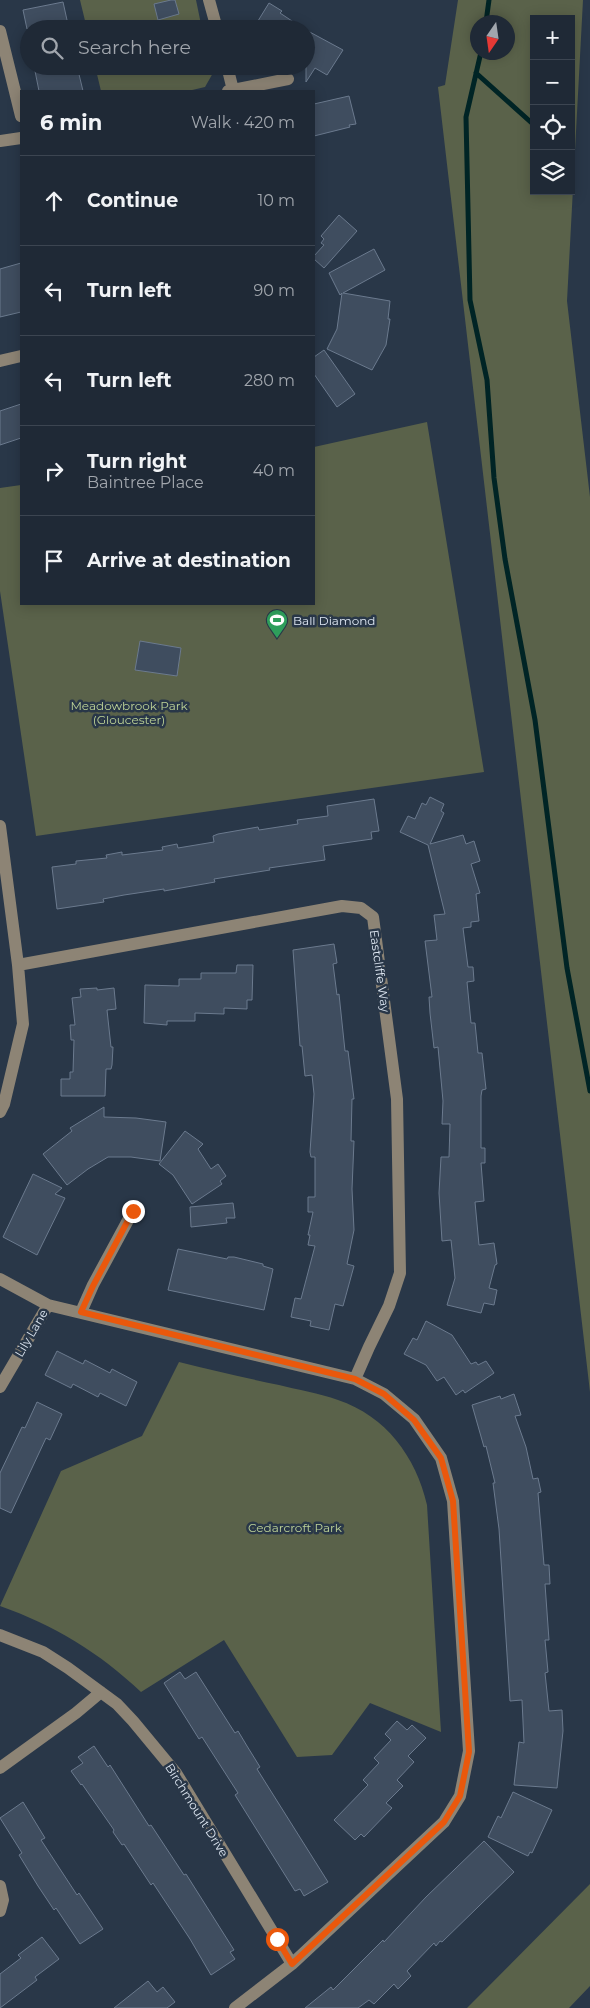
<!DOCTYPE html>
<html lang="en">
<head>
<meta charset="utf-8">
<style>
  :root { --surface:#1f2936; --page:#27313e; --text:#f1f3f6; --muted:#a1a6ad; --line:#3c4551 }
  body { margin:0; font-family:Montserrat,sans-serif; background:var(--page); color:var(--text) }
  .controls { position:absolute; right:15px; top:15px; display:grid; overflow:hidden; border-radius:0px; box-shadow:0 2px 12px #0003 }
  .controls button { width:45px; height:45px; display:grid; place-items:center; padding:0; border:0; border-bottom:1px solid var(--line); background:var(--surface); color:var(--text); font:25px sans-serif }
  .compass { position:absolute; left:470px; top:15px; width:45px; height:45px; border-radius:50%; background:var(--surface); box-shadow:0 2px 12px #0003; rotate:193deg }
  .stop { position:absolute; width:15px; height:15px; margin:-11px; border:4px solid #ea580c; border-radius:50%; background:#fff }
  .stop.end { background:#ea580c; border-color:#fff; box-shadow:0 1px 5px #0008 }
  .list { margin:0; padding:0; list-style:none }
  h2 { display:flex; justify-content:space-between; align-items:center; height:65px; margin:0; padding:0 20px; font-size:21px }
  h2 small { font-size:16px; font-weight:400; color:var(--muted) }
  .list li { display:grid; grid-template-columns:32px 1fr auto; gap:15px; align-items:center; box-sizing:border-box; height:90px; padding:0 20px; border-top:1px solid var(--line) }
  .list b { display:block; font-size:19px; white-space:nowrap }
  .list p { margin:0; font-size:16px; white-space:nowrap; color:var(--muted) }
  .list em { font-size:16px; font-style:normal; color:var(--muted) }
  .icon { flex:none; width:28px; height:28px; fill:none; stroke:currentColor; stroke-width:2; stroke-linecap:round; stroke-linejoin:round }
  .map { position:relative; flex:none; width:590px; height:2008px; overflow:hidden }
  .search { position:absolute; background:var(--surface); box-shadow:0 2px 12px #0003; left:20px; top:20px; width:295px; height:55px; display:flex; align-items:center; gap:12px; box-sizing:border-box; padding:0 18px; border-radius:28px; color:var(--muted); font-size:19px }
  .panel { position:absolute; background:var(--surface); box-shadow:0 2px 12px #0003; left:20px; top:90px; width:295px; height:515px; border-radius:0px }
  .map>svg:first-child { display:block }
</style>
</head>
<body>
<div class="map">
<svg width="590" height="2008" viewBox="0 0 590 2008">
  <rect width="100%" height="100%" fill="#293748"/>
  <path fill="#5a624a" fill-rule="evenodd" d="M 80,0 L 196,0 L 202,29 L 87,29 Z
    M 458,0 L 583,0 L 567,301 L 590,497 L 590,1392 L 438,87 L 445,85 ZM 534,19 L 571,19 L 571,191 L 534,191 ZM 478,22 L 508,22 L 508,52 L 478,52 Z
    M 95,66 L 211,66 L 213,73 L 205,87 L 188,91 L 101,91 Z
    M 427,422 L 484,772 L 36,836 L 0,591 L 0,488 L 21,485 L 21,604 L 314,604 L 314,447 Z
    M 179,1362 C 212,1370 245,1378 279,1385 C 298,1390 319,1393 338,1400 C 386,1416 416,1457 427,1505 L 441,1732 L 370,1703 L 332,1755 L 297,1757 L 224,1640 L 141,1692 C 100,1653 54,1625 0,1606 L 61,1471 L 142,1436 Z
    M 590,1884 L 590,1986 L 569,2008 L 467,2008 Z"/>
  <g fill="none" stroke-linecap="round" stroke-linejoin="round">
    <path stroke="#002425" stroke-width="5" d="M 486,22 L 489,0
      M 481,52 L 466,117 L 470,300 L 487,380 L 494,478 L 505,559 L 535,720 L 567,968 L 590,1091
      M 476,73 L 534,125"/>
  </g>
  <path fill="#3f4d5f" stroke="#6b7a8e" d="M 171,0 L 175,0 L 179,14 L 158,20 L 154,4 Z
    M 63,2 L 69,29 L 27,29 L 23,10 Z
    M 269,3 L 282,11 L 280,13 L 304,29 L 253,29 Z
    M 306,30 L 343,50 L 327,75 L 315,68 L 306,82 Z
    M 34,66 L 77,66 L 83,91 L 39,91 Z
    M 349,96 L 356,124 L 349,125 L 350,127 L 314,136 L 314,104 Z
    M 339,215 L 357,231 L 324,268 L 314,259 L 314,256 L 324,245 L 321,243 L 324,239 L 321,236 Z
    M 374,249 L 385,270 L 343,293 L 390,301 L 388,319 L 390,319 L 386,345 L 372,370 L 327,349 L 337,329 L 342,293 L 340,295 L 329,273 Z
    M 21,263 L 21,312 L 0,317 L 0,269 Z
    M 324,350 L 355,394 L 337,407 L 314,374 L 314,357 Z
    M 21,404 L 21,438 L 0,445 L 0,411 Z
    M 140,641 L 181,648 L 177,676 L 135,670 Z
    M 430,797 L 444,804 L 441,811 L 444,813 L 430,844 L 463,835 L 466,844 L 474,841 L 480,861 L 471,864 L 480,893 L 476,894 L 479,921 L 471,922 L 471,927 L 463,928 L 468,967 L 473,967 L 474,981 L 467,982 L 471,1023 L 475,1023 L 478,1053 L 482,1053 L 486,1089 L 482,1090 L 481,1096 L 481,1148 L 485,1148 L 485,1163 L 481,1163 L 484,1201 L 475,1202 L 479,1245 L 494,1243 L 497,1264 L 495,1265 L 489,1288 L 497,1290 L 494,1305 L 484,1303 L 481,1313 L 447,1305 L 455,1278 L 451,1240 L 442,1241 L 439,1193 L 441,1157 L 449,1157 L 450,1124 L 442,1124 L 443,1101 L 438,1047 L 434,1048 L 430,1013 L 429,997 L 432,997 L 425,941 L 437,940 L 434,915 L 445,914 L 428,845 L 400,832 L 408,816 L 415,819 L 422,803 L 426,805 Z
    M 374,799 L 379,831 L 371,832 L 372,839 L 323,846 L 325,860 L 269,868 L 270,870 L 214,879 L 215,882 L 164,891 L 164,889 L 124,895 L 103,899 L 104,902 L 57,909 L 52,867 L 76,864 L 76,861 L 107,858 L 106,855 L 122,852 L 122,855 L 163,850 L 162,847 L 177,844 L 178,848 L 214,842 L 213,836 L 218,834 L 258,827 L 259,830 L 298,824 L 297,820 L 328,816 L 327,806 Z
    M 334,944 L 337,963 L 333,964 L 337,995 L 339,994 L 345,1051 L 348,1051 L 354,1099 L 352,1099 L 351,1141 L 354,1141 L 352,1189 L 354,1230 L 347,1264 L 354,1266 L 343,1306 L 335,1304 L 329,1330 L 310,1326 L 311,1321 L 291,1317 L 295,1298 L 301,1299 L 315,1246 L 308,1245 L 310,1235 L 308,1235 L 313,1212 L 308,1212 L 308,1197 L 315,1197 L 315,1157 L 311,1157 L 310,1152 L 314,1094 L 312,1075 L 305,1076 L 302,1046 L 300,1046 L 293,950 Z
    M 237,965 L 253,965 L 252,1000 L 247,1000 L 247,1009 L 224,1008 L 224,1014 L 195,1013 L 195,1021 L 167,1021 L 167,1025 L 144,1023 L 145,985 L 179,986 L 179,979 L 201,979 L 201,973 L 236,973 Z
    M 97,988 L 97,990 L 114,988 L 116,1009 L 107,1010 L 111,1047 L 113,1047 L 112,1065 L 111,1069 L 106,1069 L 105,1096 L 61,1096 L 61,1079 L 70,1079 L 70,1072 L 73,1072 L 74,1040 L 71,1040 L 70,1025 L 75,1025 L 72,998 L 81,997 L 80,989 Z
    M 104,1107 L 104,1117 L 136,1118 L 166,1122 L 160,1161 L 131,1157 L 108,1157 L 88,1169 L 67,1185 L 43,1154 L 72,1131 L 70,1128 Z
    M 185,1131 L 203,1144 L 198,1149 L 211,1169 L 218,1164 L 226,1176 L 220,1181 L 222,1184 L 192,1204 L 173,1175 L 159,1164 Z
    M 33,1174 L 62,1188 L 55,1194 L 65,1198 L 37,1255 L 3,1237 Z
    M 233,1203 L 235,1218 L 226,1218 L 227,1223 L 191,1227 L 190,1207 Z
    M 178,1249 L 227,1259 L 228,1257 L 234,1257 L 263,1264 L 263,1266 L 273,1269 L 264,1310 L 168,1290 Z
    M 426,1321 L 452,1335 L 471,1364 L 476,1362 L 478,1365 L 486,1361 L 494,1373 L 465,1393 L 463,1390 L 456,1395 L 444,1377 L 437,1381 L 426,1365 L 404,1354 L 413,1338 L 417,1340 Z
    M 57,1351 L 83,1364 L 85,1360 L 110,1373 L 112,1369 L 137,1382 L 126,1406 L 100,1393 L 98,1397 L 73,1384 L 71,1388 L 45,1375 Z
    M 514,1394 L 521,1415 L 515,1416 L 526,1447 L 533,1479 L 538,1478 L 541,1492 L 538,1493 L 544,1565 L 549,1565 L 550,1584 L 545,1584 L 549,1640 L 545,1640 L 548,1672 L 545,1673 L 549,1711 L 562,1710 L 563,1731 L 557,1788 L 514,1785 L 519,1742 L 524,1743 L 522,1700 L 510,1701 L 499,1529 L 493,1483 L 495,1483 L 486,1446 L 484,1447 L 472,1405 L 500,1396 L 501,1399 Z
    M 37,1402 L 62,1414 L 50,1440 L 46,1438 L 11,1513 L 0,1508 L 0,1473 L 22,1427 L 25,1428 Z
    M 180,1672 L 185,1679 L 196,1672 L 235,1733 L 238,1731 L 247,1746 L 260,1767 L 257,1769 L 328,1882 L 304,1896 L 300,1889 L 295,1891 L 235,1795 L 238,1793 L 202,1737 L 199,1739 L 164,1683 Z
    M 397,1721 L 407,1730 L 412,1725 L 426,1738 L 408,1756 L 414,1762 L 397,1780 L 403,1786 L 386,1803 L 392,1808 L 364,1837 L 361,1834 L 355,1840 L 334,1820 L 368,1785 L 363,1780 L 379,1763 L 374,1758 L 391,1740 L 385,1734 Z
    M 94,1746 L 108,1767 L 110,1765 L 149,1826 L 151,1825 L 184,1875 L 186,1874 L 234,1950 L 230,1952 L 235,1959 L 211,1975 L 190,1939 L 153,1883 L 151,1885 L 124,1844 L 122,1845 L 113,1832 L 114,1830 L 82,1784 L 81,1785 L 71,1771 L 83,1763 L 78,1757 Z
    M 513,1792 L 552,1810 L 532,1853 L 530,1852 L 528,1856 L 488,1837 L 498,1816 L 501,1818 Z
    M 23,1802 L 45,1838 L 41,1840 L 77,1895 L 79,1893 L 103,1929 L 80,1944 L 56,1908 L 54,1910 L 38,1886 L 19,1855 L 22,1853 L 0,1818 Z
    M 484,1841 L 514,1872 L 442,1942 L 440,1941 L 436,1946 L 434,1943 L 407,1971 L 411,1976 L 398,1989 L 394,1984 L 374,2004 L 369,2000 L 358,2008 L 305,2008 L 331,1987 L 333,1990 L 383,1940 L 384,1942 L 426,1897 Z
    M 42,1937 L 59,1959 L 35,1977 L 37,1980 L 0,2008 L 0,1974 L 21,1958 L 18,1955 Z
    M 148,1981 L 157,1992 L 163,1987 L 175,2002 L 167,2008 L 114,2008 Z"/>
  <g fill="none" stroke-linecap="round" stroke-linejoin="round">
    <path stroke="#8d8475" stroke-width="12" d="M 209,0 L 217,29
      M 0,31 L 21,116
      M 227,66 L 233,90
      M 228,91 L 288,79
      M 0,141 L 21,138
      M 0,361 L 21,356
      M 0,826 L 18,965 L 23,1024 L 4,1104 L 0,1112
      M 18,965 L 342,906 L 361,908 L 373,917 L 397,1099 L 400,1273 L 389,1306 L 369,1347 L 355,1379
      M 0,1279 L 48,1305 L 355,1379 L 384,1394 L 414,1419 L 441,1458 L 453,1501 L 469,1751 L 460,1796 L 444,1822 L 292,1964 L 235,2008
      M 81,1312 L 93,1285 L 133,1211
      M 0,1387 L 48,1305
      M 0,1635 L 43,1652 L 68,1668 L 117,1704 L 133,1721 L 176,1773 L 292,1964
      M 0,1768 L 76,1713 L 101,1692
      M 0,1886 L 3,1900 L 0,1911"/>
  </g>
  <g fill="none" stroke-linecap="round" stroke-linejoin="round">
    <path stroke="#ea580c" stroke-width="6" d="M 133,1211 L 93,1286 L 81,1312 L 355,1379 L 384,1394 L 414,1420 L 441,1458 L 453,1501 L 469,1752 L 460,1796 L 444,1822 L 292,1964 L 277,1939"/>
  </g>
  <defs>
    <g id="stadium-pin" transform="scale(1.125)"><path d="M0 17L-7.5 6A9.5 9.5 0 1 1 7.5 6Z" fill="#2e9e5b" stroke="#293748"/><path d="M0-5a6.5 5 0 1 0 0 10a6.5 5 0 1 0 0-10ZM-3.5-1.8h7v3.6h-7Z" fill="#fff"/></g>
  </defs>
  <g fill-rule="evenodd">
    <use href="#stadium-pin" x="277" y="620"/>
  </g>
  <g text-anchor="middle" dominant-baseline="central" stroke-width="5" stroke-linejoin="round" paint-order="stroke">
    <g font-size="12" fill="#dee7f2" stroke="#293748" text-anchor="start">
      <text x="293" y="620">Ball Diamond</text>
    </g>
    <g font-size="12" fill="#bed397" stroke="#293748">
      <text x="129" y="705">Meadowbrook Park<tspan x="129" dy="14">(Gloucester)</tspan></text>
      <text x="295" y="1527">Cedarcroft Park</text>
    </g>
    <g font-size="12" fill="#dee7f2" stroke="#293748">
      <text transform="translate(380 971) rotate(82)">Eastcliffe Way</text>
      <text transform="translate(31 1333) rotate(-60)">Lily Lane</text>
      <text transform="translate(197 1810) rotate(58)">Birchmount Drive</text>
    </g>
  </g>
</svg>
<div class="controls">
<button>+</button>
<button>−</button>
<button><svg class="icon" aria-label="locate" viewBox="0 0 24 24"><circle cx="12" cy="12" r="6"/><path d="M12 2v4M12 18v4M2 12h4M18 12h4"/></svg></button>
<button><svg class="icon" aria-label="layers" viewBox="0 0 24 24"><path d="M12 4l9 5-9 5-9-5zM3 14l9 5 9-5"/></svg></button>
</div>
<svg class="compass" viewBox="-18 -18 36 36"><path d="M0-13l5 13h-10z" fill="#e53935"/><path d="M0 13l5-13h-10z" fill="#a1a6ad"/></svg>
<div class="stop" style="left:277px;top:1939px"></div>
<div class="stop end" style="left:133px;top:1211px"></div>
<div class="search"><svg class="icon" aria-label="search" viewBox="0 0 24 24"><circle cx="10" cy="10" r="6"/><path d="M15 15l6 6"/></svg>Search here</div>
<section class="panel">
<h2>6 min<small>Walk · 420 m</small></h2>
<ul class="list">
<li><svg class="icon" aria-label="ahead" viewBox="0 0 24 24"><path d="M12 20V5M6 11l6-6 6 6"/></svg><div><b>Continue</b></div><em>10 m</em></li>
<li><svg class="icon" aria-label="left" viewBox="0 0 24 24"><path d="M17 20v-9H6M10 6l-5 5 5 5"/></svg><div><b>Turn left</b></div><em>90 m</em></li>
<li><svg class="icon" aria-label="left" viewBox="0 0 24 24"><path d="M17 20v-9H6M10 6l-5 5 5 5"/></svg><div><b>Turn left</b></div><em>280 m</em></li>
<li><svg class="icon" aria-label="right" viewBox="0 0 24 24"><path d="M7 20v-9h11M14 6l5 5-5 5"/></svg><div><b>Turn right</b><p>Baintree Place</p></div><em>40 m</em></li>
<li><svg class="icon" aria-label="arrive" viewBox="0 0 24 24"><path d="M6 21V4h12l-3 4 3 4H6"/></svg><div><b>Arrive at destination</b></div></li>
</ul>
</section>
</div>
</body>
</html>
